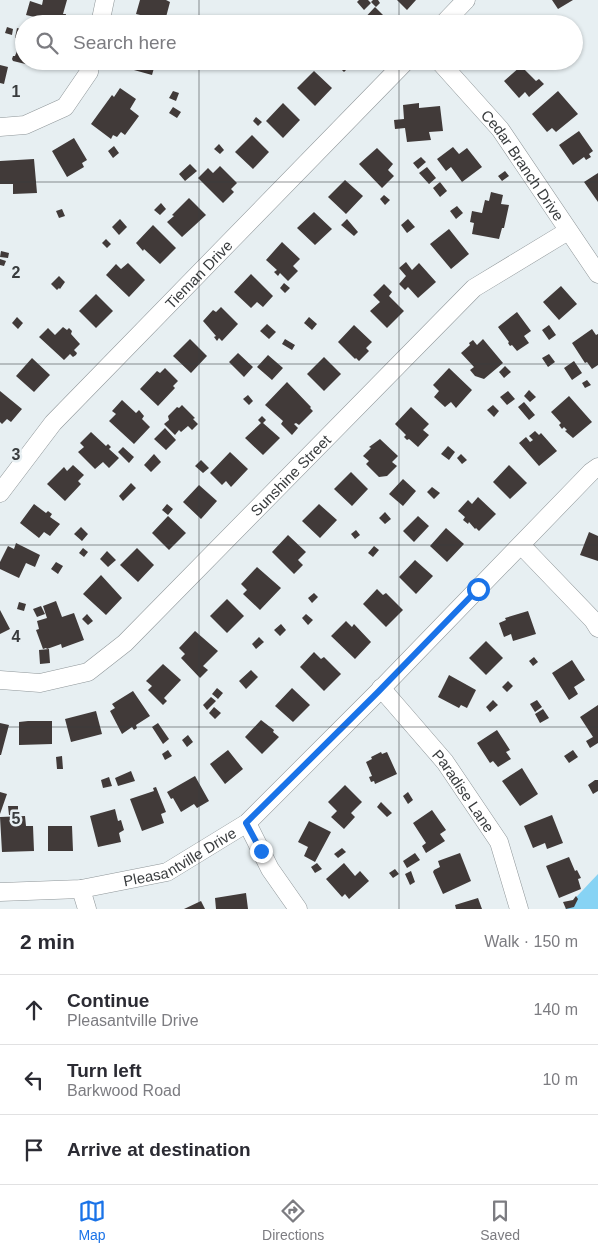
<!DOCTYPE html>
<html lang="en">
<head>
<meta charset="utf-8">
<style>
  :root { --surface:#fff; --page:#f7f7f7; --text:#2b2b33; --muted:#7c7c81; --line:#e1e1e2; --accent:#1a73e8 }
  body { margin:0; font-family:Arial,sans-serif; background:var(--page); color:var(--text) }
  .stop { position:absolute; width:15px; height:15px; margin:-11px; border:4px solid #1a73e8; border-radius:50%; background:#fff }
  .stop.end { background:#1a73e8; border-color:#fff; box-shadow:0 1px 5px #0008 }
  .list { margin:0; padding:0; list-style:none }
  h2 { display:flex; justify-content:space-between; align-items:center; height:65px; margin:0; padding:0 20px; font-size:21px }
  h2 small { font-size:16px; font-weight:400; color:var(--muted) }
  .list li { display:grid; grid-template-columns:32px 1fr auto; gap:15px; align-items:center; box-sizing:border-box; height:70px; padding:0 20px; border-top:1px solid var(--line) }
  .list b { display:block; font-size:19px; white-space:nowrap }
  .list p { margin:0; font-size:16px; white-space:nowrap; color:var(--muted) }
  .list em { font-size:16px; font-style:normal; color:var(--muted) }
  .icon { flex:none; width:28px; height:28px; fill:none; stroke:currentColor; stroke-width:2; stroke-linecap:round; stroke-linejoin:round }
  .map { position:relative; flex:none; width:598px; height:909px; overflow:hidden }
  .search { position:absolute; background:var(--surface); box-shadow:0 1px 4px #0004; left:15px; right:15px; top:15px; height:55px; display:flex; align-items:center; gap:12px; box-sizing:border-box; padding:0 18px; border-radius:28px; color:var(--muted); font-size:19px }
  .sheet { height:275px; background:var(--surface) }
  nav { display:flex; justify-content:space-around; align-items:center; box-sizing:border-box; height:70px; border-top:1px solid var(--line); background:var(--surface); font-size:14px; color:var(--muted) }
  nav a { display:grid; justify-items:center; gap:2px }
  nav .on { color:var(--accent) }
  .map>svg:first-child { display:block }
</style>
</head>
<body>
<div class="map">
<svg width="598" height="909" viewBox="0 0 598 909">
  <rect width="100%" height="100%" fill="#e7eff2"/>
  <path fill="#87d3f4" d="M 598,874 L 598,909 L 565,909 Z"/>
  <path fill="#413a39" d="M 43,0 L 67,0 L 63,14 L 66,14 L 64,24 L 26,15 L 30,1 L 42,5 Z
    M 140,0 L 166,0 L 170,2 L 165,21 L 136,14 Z
    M 359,0 L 368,0 L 371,3 L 364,10 L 357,2 Z
    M 373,0 L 378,0 L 380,3 L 376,7 L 371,2 Z
    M 397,0 L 416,0 L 407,10 Z
    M 552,0 L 573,0 L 558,9 Z
    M 375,7 L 392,24 L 359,24 Z
    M 329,16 L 335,21 L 333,24 L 327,24 L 324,21 Z
    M 547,17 L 550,22 L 542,24 L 541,22 Z
    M 7,27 L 13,29 L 12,35 L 5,33 Z
    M 17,28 L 24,30 L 23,39 L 15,38 Z
    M 17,51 L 24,52 L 24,61 L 44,61 L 42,68 L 13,61 L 12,59 L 13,56 L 15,56 Z
    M 124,61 L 156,61 L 152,75 L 123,67 Z
    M 322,61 L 355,61 L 344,72 L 335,63 L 330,69 Z
    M 0,65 L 8,67 L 4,84 L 0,83 Z
    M 521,66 L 536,81 L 539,79 L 544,84 L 529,97 L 525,92 L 519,98 L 504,81 Z
    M 314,71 L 332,88 L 315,106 L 297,88 Z
    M 120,88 L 136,99 L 130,109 L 139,116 L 125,135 L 121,132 L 117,137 L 113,135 L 111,139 L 91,124 L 112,95 L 114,97 Z
    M 173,91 L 179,93 L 176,101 L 169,98 Z
    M 558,91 L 578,114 L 556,132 L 552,128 L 547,132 L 532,114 Z
    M 283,103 L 300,120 L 283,138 L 266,121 Z
    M 419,103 L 419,108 L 440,106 L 443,131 L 429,132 L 431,140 L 407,142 L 405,128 L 395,129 L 394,120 L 404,119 L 403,105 Z
    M 173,107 L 181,112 L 177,118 L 169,113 Z
    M 256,117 L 262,122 L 258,126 L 253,121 Z
    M 579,131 L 593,151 L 589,154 L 591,157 L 586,160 L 584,157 L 573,165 L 559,145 Z
    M 252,135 L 269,152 L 253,169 L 235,152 Z
    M 74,138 L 87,160 L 82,163 L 84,167 L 67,177 L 52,151 Z
    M 219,144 L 224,150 L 220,154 L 214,149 Z
    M 114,146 L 119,153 L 113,158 L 108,151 Z
    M 453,147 L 459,154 L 467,148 L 482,167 L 462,182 L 451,167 L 446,171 L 437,159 Z
    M 377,148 L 393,164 L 388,170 L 394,176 L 382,188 L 359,164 Z
    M 421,157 L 426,162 L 418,169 L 413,163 Z
    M 34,159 L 37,193 L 13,194 L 13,184 L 0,184 L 0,161 Z
    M 190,164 L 197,171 L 185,181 L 179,174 Z
    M 220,166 L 237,183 L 231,189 L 234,192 L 223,203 L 198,178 L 208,168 L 213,173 Z
    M 427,167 L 436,178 L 429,184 L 419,173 Z
    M 505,171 L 509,176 L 502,181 L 498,176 Z
    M 598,173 L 598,202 L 584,182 Z
    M 345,180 L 363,196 L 346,214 L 328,197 Z
    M 440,182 L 447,191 L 440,197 L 433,188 Z
    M 491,192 L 503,195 L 501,204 L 509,205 L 504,228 L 502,228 L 499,239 L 472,234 L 474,223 L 470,222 L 472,211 L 482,213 L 485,200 L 489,201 Z
    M 384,195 L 390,200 L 385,205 L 380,199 Z
    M 189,198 L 206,215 L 182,237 L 167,222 L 174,216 L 172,215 Z
    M 161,203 L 166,209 L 160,215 L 154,210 Z
    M 457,206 L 463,213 L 456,219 L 450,211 Z
    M 62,209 L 65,216 L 59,218 L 56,211 Z
    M 314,212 L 332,229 L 315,245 L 297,228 Z
    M 120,219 L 127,227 L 119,235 L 112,227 Z
    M 347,219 L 358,232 L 354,236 L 341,225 Z
    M 408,219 L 415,227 L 407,233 L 401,225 Z
    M 153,225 L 176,248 L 160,264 L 144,249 L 143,251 L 136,243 Z
    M 449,229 L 469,254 L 451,269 L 430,244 Z
    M 106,239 L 111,244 L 107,248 L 102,243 Z
    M 282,242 L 300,259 L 293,266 L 298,271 L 288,281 L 280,273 L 278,276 L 274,272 L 277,270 L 266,260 Z
    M 1,251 L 9,253 L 8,258 L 0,257 Z
    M 0,259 L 6,261 L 4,266 L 0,265 Z
    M 406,262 L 412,270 L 419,263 L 436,282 L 418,298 L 408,287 L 405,290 L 399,284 L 406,276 L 399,268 Z
    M 128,263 L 145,280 L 129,297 L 106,275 L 116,264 L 121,269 Z
    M 251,274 L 273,296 L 263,307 L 257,302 L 251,308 L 234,292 Z
    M 59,276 L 65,282 L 60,289 L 59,288 L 57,290 L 51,284 Z
    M 284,283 L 290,288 L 285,293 L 280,288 Z
    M 384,284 L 392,292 L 389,296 L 404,311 L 387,328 L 370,311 L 380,302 L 373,295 Z
    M 561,286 L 577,304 L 559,320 L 543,302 Z
    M 96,294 L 113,311 L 96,328 L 79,311 Z
    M 221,307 L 238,324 L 222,341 L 219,338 L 217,341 L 214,337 L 216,336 L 203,321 L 213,310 L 216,312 Z
    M 517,312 L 531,331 L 524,336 L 529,343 L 517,351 L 512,345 L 510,346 L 508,343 L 509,342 L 498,327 Z
    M 17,317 L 23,323 L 18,329 L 12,323 Z
    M 309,317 L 317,324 L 312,330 L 304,323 Z
    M 267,324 L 276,332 L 269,339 L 260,331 Z
    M 354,325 L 372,342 L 366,348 L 369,351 L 359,361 L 356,358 L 355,359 L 338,342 Z
    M 549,325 L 556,335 L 549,340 L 542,330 Z
    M 63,327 L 67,330 L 69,328 L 72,331 L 71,334 L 80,344 L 74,350 L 77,353 L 76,355 L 73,357 L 70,354 L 64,360 L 39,337 L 48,328 L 55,335 Z
    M 592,329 L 596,335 L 598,334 L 598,365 L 592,369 L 587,362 L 585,363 L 572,343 Z
    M 190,339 L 207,356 L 191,373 L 173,356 Z
    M 285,339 L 295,345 L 292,350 L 282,344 Z
    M 483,339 L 503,363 L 484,379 L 475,376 L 470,370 L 474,367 L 461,353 L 470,345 L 469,343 L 473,340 L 477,345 Z
    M 238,353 L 253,367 L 244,377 L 229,362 Z
    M 549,354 L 555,362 L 548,367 L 542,358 Z
    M 268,355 L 283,368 L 272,380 L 257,367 Z
    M 324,357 L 341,374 L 324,391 L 307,374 Z
    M 32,358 L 50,375 L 34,392 L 16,376 Z
    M 574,361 L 582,373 L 572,380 L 564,368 Z
    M 505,366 L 511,372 L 504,378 L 499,372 Z
    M 165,368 L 178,381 L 173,386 L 175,388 L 158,406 L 140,389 L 157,371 L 160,373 Z
    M 449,368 L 472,390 L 456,408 L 451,402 L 445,407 L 434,397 L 439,391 L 433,385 Z
    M 587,380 L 591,385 L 585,388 L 582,383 Z
    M 287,382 L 311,407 L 310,408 L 313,411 L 299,425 L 296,423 L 294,424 L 298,428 L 292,435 L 281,424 L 283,421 L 265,405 Z
    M 529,390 L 536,397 L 530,402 L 524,396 Z
    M 0,391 L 22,409 L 11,422 L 7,419 L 2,424 L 0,422 Z
    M 508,391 L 515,399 L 507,405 L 500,397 Z
    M 248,395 L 253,401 L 249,405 L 243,399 Z
    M 569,396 L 592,422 L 573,438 L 565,431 L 567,430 L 564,427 L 562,429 L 559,425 L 561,423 L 551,412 Z
    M 122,400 L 136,413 L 139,410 L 144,416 L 142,419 L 150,427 L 134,444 L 109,421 L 116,414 L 112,411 Z
    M 524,402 L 535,415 L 529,420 L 518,407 Z
    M 182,405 L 195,418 L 193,419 L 198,424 L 192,430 L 188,426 L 181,432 L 179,430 L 175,435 L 164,424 L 169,420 L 168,416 L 177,407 L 179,408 Z
    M 493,405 L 499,411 L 494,417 L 487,410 Z
    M 411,407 L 429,424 L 423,430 L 429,435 L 418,447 L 409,439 L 407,440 L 404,437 L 406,435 L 395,424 Z
    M 262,416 L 266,420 L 263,423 L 280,438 L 263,455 L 245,438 L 261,423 L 258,420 Z
    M 165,428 L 176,440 L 166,450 L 154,439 Z
    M 535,431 L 539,435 L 541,433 L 557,451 L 539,466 L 519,443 L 526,437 L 530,442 L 533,440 L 529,436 Z
    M 91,432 L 106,446 L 108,444 L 111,447 L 109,449 L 119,458 L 109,468 L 103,462 L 95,469 L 78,452 L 84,447 L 80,443 Z
    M 380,439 L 398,456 L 392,462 L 397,466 L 387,476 L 379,477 L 366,464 L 369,461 L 363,456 L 371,448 L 369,447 Z
    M 448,446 L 455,452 L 449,460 L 441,454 Z
    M 123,447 L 134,457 L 129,463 L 118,452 Z
    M 230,452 L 248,469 L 231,487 L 226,481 L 222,485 L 210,473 Z
    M 154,454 L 161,462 L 151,472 L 144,465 Z
    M 461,454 L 467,460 L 462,464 L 457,458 Z
    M 201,460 L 209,468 L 203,473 L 195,466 Z
    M 73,465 L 84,475 L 78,481 L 81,484 L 65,501 L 47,484 L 64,467 L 67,471 Z
    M 509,465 L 527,483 L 510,499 L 493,482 Z
    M 351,472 L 368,489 L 352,506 L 334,489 Z
    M 403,479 L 416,491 L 403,506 L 389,494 Z
    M 131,483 L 136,488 L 123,501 L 119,496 Z
    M 199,485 L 217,501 L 201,519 L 183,502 Z
    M 432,487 L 440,493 L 434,499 L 427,492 Z
    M 478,497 L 496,514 L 479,531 L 476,528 L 475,529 L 469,522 L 468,524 L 463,520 L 465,517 L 458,511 L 468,500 L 472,504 Z
    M 34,504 L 46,513 L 48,511 L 52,514 L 50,517 L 60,524 L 50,536 L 44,532 L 39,538 L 20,523 Z
    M 167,504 L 173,509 L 168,515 L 162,510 Z
    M 319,504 L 337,520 L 320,538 L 302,521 Z
    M 385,512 L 391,519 L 385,524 L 379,518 Z
    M 168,516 L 186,533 L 169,550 L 152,533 Z
    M 418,516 L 429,526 L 414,542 L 403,531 Z
    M 81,527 L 88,534 L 82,541 L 74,534 Z
    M 446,528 L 464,544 L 447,562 L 430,546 Z
    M 356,530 L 360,535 L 355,539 L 351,534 Z
    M 589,532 L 598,536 L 598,561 L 580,555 Z
    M 288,535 L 306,552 L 298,560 L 303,565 L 294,574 L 272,552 Z
    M 16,543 L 40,555 L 35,567 L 26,563 L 19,578 L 0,569 L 0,562 L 8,546 L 14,549 Z
    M 374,546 L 379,550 L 373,557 L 368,553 Z
    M 83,548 L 88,552 L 84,557 L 79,553 Z
    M 137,548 L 154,565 L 138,582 L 120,565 Z
    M 107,551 L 116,560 L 108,567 L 100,559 Z
    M 415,560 L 433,576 L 416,594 L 399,577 Z
    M 56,562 L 63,566 L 58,574 L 51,569 Z
    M 257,567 L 281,588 L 260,610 L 243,594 L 247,590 L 241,584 Z
    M 101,575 L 122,598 L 106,615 L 83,594 Z
    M 377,589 L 383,595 L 386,593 L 403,610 L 386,627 L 363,604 Z
    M 314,593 L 318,597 L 312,603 L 308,598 Z
    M 227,599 L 244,616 L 227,633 L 210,616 Z
    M 56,601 L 62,617 L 74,613 L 84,640 L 62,648 L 61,644 L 47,649 L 46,648 L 43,649 L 36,630 L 39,629 L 37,621 L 47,618 L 43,606 Z
    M 19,602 L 26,604 L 24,611 L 17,609 Z
    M 41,606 L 45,614 L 37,617 L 33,609 Z
    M 0,610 L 10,629 L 0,634 Z
    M 528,611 L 536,634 L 513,641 L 511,634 L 504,637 L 499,623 L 506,620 L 505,618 Z
    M 87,614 L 93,621 L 88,625 L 82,619 Z
    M 306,614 L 313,620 L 308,625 L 302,618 Z
    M 346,621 L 352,627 L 354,624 L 371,642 L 355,659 L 331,636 Z
    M 281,624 L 286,630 L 280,636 L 274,630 Z
    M 195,631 L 218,651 L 203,666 L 208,670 L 200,678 L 181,658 L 185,654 L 179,648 Z
    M 259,637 L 264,642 L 256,649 L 252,644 Z
    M 486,641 L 503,658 L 486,675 L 469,658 Z
    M 49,649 L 50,663 L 40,664 L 39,650 Z
    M 314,652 L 321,659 L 324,657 L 341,674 L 324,691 L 300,667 Z
    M 534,657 L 538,662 L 533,666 L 529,661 Z
    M 572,660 L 585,680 L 574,687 L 578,694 L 569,700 L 552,673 Z
    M 163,664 L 181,680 L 164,698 L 167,701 L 163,705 L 148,690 L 152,686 L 146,681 Z
    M 251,670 L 258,677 L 246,689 L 239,681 Z
    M 449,675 L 476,690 L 467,708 L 461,705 L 459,708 L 438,697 Z
    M 508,681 L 513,686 L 507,692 L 502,687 Z
    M 217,688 L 223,693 L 218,699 L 212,694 Z
    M 292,688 L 310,705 L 293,722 L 275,706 Z
    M 133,691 L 150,716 L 136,725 L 137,728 L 134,730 L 132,727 L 122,734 L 110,711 L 115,708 L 112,704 Z
    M 211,697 L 216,701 L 207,710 L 203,705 Z
    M 493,700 L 498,705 L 490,712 L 486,707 Z
    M 537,700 L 542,707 L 535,712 L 530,704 Z
    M 598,705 L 598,743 L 590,748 L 586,741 L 593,737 L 580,717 Z
    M 214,707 L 221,713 L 215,719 L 209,713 Z
    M 543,709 L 549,718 L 540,723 L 535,714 Z
    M 96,711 L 102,734 L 71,742 L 65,719 Z
    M 261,720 L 274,730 L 273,732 L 279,737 L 262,754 L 245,737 Z
    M 28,721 L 52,721 L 52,744 L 19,745 L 19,722 Z
    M 0,723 L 9,725 L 1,755 L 0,755 Z
    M 158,723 L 169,739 L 163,744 L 152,727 Z
    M 497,730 L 510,750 L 506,752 L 511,759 L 498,767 L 493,761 L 490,763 L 477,743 Z
    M 188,735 L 193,742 L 187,747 L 182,740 Z
    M 168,750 L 172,756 L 165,760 L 162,754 Z
    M 228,750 L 243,769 L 225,784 L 210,764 Z
    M 573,750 L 578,757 L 569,763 L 564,756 Z
    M 381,752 L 382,754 L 387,752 L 397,774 L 375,784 L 374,781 L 371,782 L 369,777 L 372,776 L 366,762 L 372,759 L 371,757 Z
    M 62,756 L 63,769 L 57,769 L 56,757 Z
    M 522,768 L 538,794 L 520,806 L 502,781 Z
    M 131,771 L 135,781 L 118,786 L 115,778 Z
    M 195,776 L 209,801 L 197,808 L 194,804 L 181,812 L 173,798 L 171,799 L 167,792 Z
    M 109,777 L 112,786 L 103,788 L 101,780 Z
    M 595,780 L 598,780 L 598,791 L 593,794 L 588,785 Z
    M 345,785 L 362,802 L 351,813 L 355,817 L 344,829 L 331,817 L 337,811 L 328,802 Z
    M 156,787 L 166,812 L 161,814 L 164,823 L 142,831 L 130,799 L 154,791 L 153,788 Z
    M 0,792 L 7,794 L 0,814 Z
    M 408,792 L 413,800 L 408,804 L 403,796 Z
    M 381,802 L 392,813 L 387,817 L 377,807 Z
    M 8,806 L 18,806 L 18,815 L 9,815 Z
    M 115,809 L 118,821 L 121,820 L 124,830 L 119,833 L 121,842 L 98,847 L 90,816 Z
    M 432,810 L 446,830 L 440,834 L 445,841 L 426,853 L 422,846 L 426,843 L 413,823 Z
    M 552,815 L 563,843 L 547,849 L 545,843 L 533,848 L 524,826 Z
    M 25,816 L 26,826 L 33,826 L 34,851 L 2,852 L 0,817 Z
    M 309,821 L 331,832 L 315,862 L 304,856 L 308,847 L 298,842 Z
    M 48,826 L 72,826 L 73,851 L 48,851 Z
    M 342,848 L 346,852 L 338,858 L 334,854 Z
    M 415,853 L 420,860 L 407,868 L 403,861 Z
    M 460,853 L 471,881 L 443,894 L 433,872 L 434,870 L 440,867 L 438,861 Z
    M 569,857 L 575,871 L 577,870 L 581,878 L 578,879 L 581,889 L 559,898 L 546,866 Z
    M 317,863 L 322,869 L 315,873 L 311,867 Z
    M 344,863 L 355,876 L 360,871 L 369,881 L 349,899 L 345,894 L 342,897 L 326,879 Z
    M 395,869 L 399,874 L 393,878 L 389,873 Z
    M 411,871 L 415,882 L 410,885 L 405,874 Z
    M 246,893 L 248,909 L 216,909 L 215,898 Z
    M 576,896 L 578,899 L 574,907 L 566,909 L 563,902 L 573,900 Z
    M 478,898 L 482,909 L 456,909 L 455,905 Z
    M 201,901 L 205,909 L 184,909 Z"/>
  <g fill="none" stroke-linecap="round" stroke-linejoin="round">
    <g stroke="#8f9699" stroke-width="19">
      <g id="minor">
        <path d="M 100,24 L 105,0"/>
        <path d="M 443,24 L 466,0"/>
        <path id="s1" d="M 439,61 L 500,129 L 598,274"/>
        <path d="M 0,127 L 25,125 L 65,107 L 89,72 L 91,61"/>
        <path id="s2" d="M 0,493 L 53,423 L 406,61"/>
        <path d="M 521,545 L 593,620 L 598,628"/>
        <path id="s3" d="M 0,680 L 40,683 L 88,672 L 125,643 L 474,288 L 568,231"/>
        <path id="s4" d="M 381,688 L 445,762 L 499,842 L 519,909"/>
        <path d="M 247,823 L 270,869 L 298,909"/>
        <path d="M 81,889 L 87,909"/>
        <path id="s5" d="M 0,892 L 81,889 L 167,872 L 247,823 L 378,692 L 591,472 L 598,467"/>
      </g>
    </g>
    <use href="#minor" stroke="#fff" stroke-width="18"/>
  </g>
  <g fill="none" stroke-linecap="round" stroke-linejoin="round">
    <path stroke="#1a73e8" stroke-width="6" d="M 261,851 L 246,823 L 378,692 L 478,589"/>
  </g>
  <path fill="none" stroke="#393c3e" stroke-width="1" stroke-opacity="0.55" d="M 199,0 L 199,24M 399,0 L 399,24M 199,61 L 199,909M 399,61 L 399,909M 0,182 L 598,182M 0,364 L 598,364M 0,545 L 598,545M 0,727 L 598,727"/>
  <g text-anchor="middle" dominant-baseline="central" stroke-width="5" stroke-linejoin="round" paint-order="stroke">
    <g font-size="15" fill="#393c3e" stroke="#e7eff2">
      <text stroke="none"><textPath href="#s1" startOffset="134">Cedar Branch Drive</textPath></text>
      <text stroke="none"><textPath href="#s2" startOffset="296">Tieman Drive</textPath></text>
      <text stroke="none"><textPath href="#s3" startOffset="372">Sunshine Street</textPath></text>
      <text stroke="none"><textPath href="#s4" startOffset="132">Paradise Lane</textPath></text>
      <text stroke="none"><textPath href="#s5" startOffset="186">Pleasantville Drive</textPath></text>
    </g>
  </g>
  <g font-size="16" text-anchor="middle" font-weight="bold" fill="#393c3e" stroke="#e7eff2" stroke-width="5" stroke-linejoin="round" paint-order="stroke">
    <text x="16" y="97">1</text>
    <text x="16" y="278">2</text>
    <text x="16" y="460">3</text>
    <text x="16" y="642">4</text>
    <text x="16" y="824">5</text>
  </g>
</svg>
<div class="stop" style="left:478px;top:589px"></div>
<div class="stop end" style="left:261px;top:851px"></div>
<div class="search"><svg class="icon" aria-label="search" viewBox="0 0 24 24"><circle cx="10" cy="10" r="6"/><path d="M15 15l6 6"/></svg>Search here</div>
</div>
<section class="sheet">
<h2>2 min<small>Walk · 150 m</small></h2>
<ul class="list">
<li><svg class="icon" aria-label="ahead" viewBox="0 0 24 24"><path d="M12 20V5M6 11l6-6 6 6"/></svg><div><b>Continue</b><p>Pleasantville Drive</p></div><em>140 m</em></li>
<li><svg class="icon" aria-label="left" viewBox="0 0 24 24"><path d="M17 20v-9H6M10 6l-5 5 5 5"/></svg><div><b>Turn left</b><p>Barkwood Road</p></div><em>10 m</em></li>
<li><svg class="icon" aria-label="arrive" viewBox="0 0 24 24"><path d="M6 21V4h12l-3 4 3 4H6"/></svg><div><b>Arrive at destination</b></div></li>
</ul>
</section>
<nav>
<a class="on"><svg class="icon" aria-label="map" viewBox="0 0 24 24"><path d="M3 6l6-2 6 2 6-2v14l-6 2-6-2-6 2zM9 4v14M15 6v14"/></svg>Map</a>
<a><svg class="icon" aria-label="directions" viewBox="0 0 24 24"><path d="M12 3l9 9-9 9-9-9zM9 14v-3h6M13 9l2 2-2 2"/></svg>Directions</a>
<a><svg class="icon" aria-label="saved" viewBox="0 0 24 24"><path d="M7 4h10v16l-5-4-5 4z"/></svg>Saved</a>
</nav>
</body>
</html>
